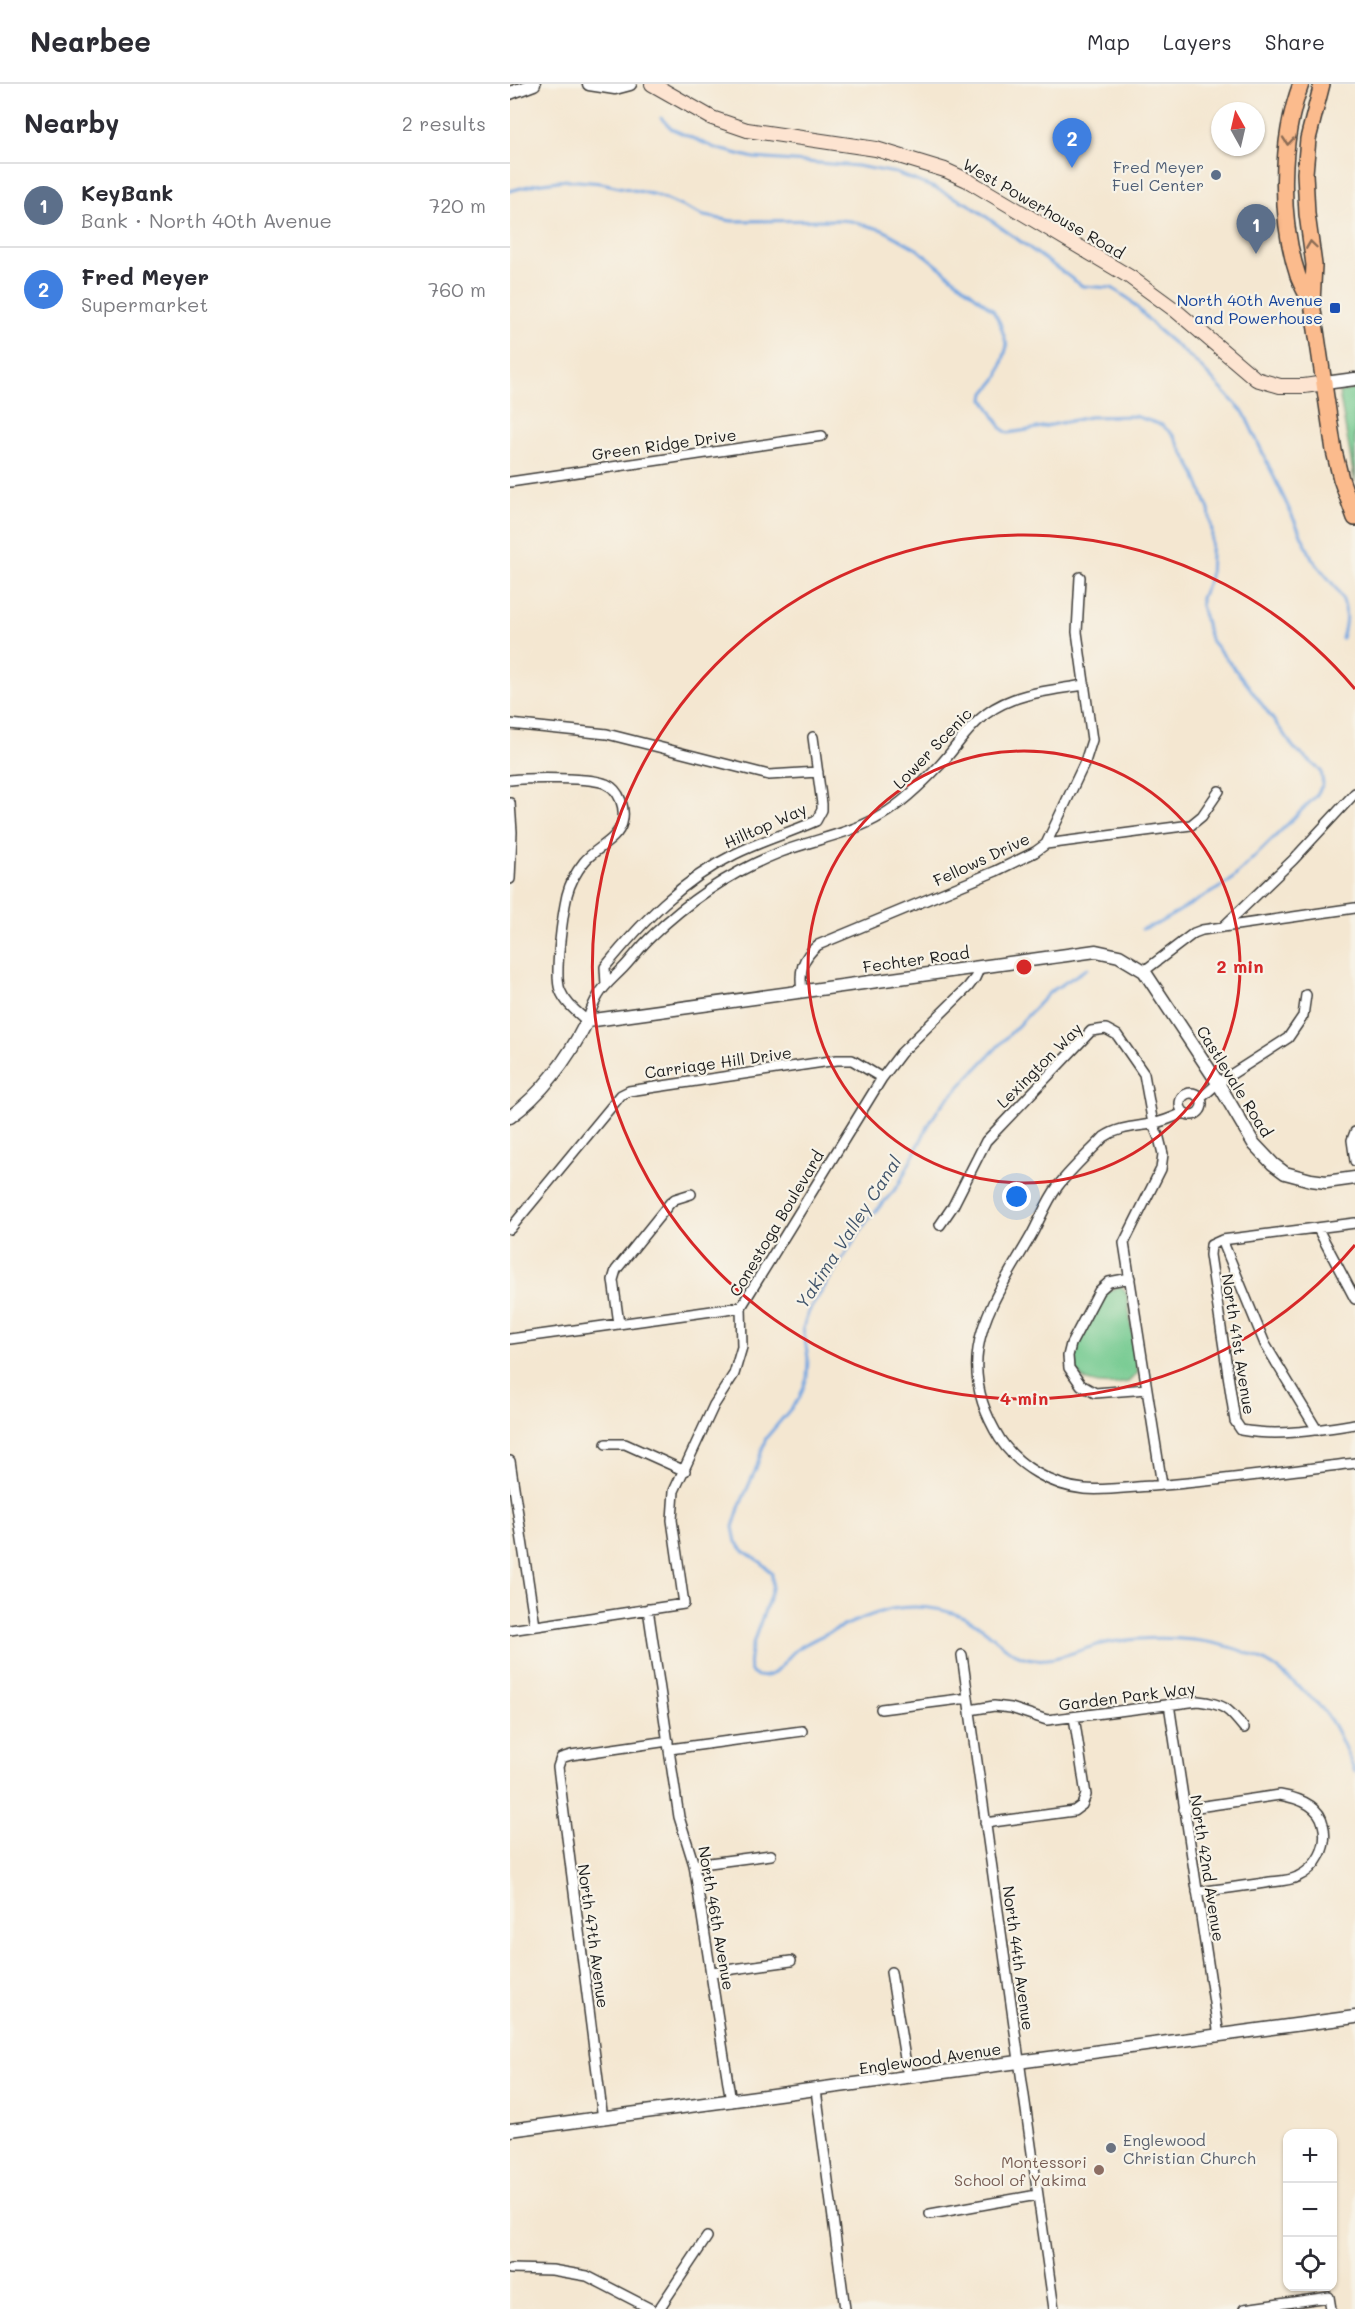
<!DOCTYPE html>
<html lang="en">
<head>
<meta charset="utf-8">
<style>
  :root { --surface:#fff; --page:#f7f7f7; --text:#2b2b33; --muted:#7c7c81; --line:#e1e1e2; --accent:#b5179e }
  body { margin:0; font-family:Mali,sans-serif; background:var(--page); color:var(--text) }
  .controls { position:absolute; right:18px; bottom:18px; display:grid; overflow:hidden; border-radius:12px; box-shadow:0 2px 4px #0004 }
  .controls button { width:54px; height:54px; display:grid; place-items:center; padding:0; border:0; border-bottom:2px solid var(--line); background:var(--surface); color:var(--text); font:30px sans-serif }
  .compass { position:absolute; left:701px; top:18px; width:54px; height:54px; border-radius:50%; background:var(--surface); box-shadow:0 2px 4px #0004; rotate:352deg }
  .you { position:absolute; left:507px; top:1113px; width:21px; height:21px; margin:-15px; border:4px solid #fff; border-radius:50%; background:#1a73e8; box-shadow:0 0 0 9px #1a73e833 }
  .badge { display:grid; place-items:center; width:39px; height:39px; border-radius:50%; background:var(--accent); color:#fff; font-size:20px; font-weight:700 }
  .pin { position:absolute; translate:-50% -50px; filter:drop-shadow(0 2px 3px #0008) }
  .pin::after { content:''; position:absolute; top:32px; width:21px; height:18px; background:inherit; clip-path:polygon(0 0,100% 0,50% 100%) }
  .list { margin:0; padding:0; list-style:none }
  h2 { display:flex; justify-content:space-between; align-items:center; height:78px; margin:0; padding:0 24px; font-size:26px }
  h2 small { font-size:20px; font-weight:400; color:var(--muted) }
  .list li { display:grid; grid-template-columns:39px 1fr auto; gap:18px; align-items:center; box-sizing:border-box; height:84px; padding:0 24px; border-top:2px solid var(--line) }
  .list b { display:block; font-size:22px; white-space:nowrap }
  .list p { margin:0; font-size:20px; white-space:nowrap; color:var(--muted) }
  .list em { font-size:20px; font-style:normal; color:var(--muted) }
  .icon { flex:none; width:33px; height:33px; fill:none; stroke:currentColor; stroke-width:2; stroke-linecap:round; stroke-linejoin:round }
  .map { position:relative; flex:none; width:845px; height:2225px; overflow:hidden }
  header { display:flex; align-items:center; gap:36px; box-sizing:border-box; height:84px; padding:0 30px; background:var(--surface); border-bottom:2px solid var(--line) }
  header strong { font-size:28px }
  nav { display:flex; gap:33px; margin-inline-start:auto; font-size:21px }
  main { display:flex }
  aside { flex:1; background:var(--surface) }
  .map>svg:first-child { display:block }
</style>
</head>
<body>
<header>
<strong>Nearbee</strong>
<nav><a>Map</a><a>Layers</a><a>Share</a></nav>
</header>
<main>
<aside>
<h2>Nearby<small>2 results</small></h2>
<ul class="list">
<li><span class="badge" style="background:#5c6f8a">1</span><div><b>KeyBank</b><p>Bank · North 40th Avenue</p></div><em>720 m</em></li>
<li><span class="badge" style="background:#3f7fe0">2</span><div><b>Fred Meyer</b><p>Supermarket</p></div><em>760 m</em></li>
</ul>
</aside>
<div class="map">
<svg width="845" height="2225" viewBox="0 0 845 2225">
  <rect width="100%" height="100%" fill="#f7f3e8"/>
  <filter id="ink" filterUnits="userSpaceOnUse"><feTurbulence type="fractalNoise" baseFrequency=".0167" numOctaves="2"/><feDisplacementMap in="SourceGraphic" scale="12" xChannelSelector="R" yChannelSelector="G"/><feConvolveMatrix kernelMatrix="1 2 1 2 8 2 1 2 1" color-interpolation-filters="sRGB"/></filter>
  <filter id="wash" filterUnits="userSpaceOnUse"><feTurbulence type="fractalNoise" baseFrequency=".008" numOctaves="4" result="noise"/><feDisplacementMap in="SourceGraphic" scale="24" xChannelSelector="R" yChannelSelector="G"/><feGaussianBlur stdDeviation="1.35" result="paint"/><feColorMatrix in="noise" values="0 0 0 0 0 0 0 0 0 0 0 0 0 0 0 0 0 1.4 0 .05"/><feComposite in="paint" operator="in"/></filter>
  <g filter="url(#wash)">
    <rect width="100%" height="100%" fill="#f4e7d1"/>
    <path fill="#71c98e" stroke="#467255" stroke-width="1.5" d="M 845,305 L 845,398 L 829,308 Z
      M 610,1202 L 614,1205 L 617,1211 L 628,1289 L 618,1298 C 595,1303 557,1303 566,1267 C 570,1249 587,1225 596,1208 Z"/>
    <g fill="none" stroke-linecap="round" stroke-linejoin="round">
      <path stroke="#74a6e0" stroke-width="3" d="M 151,34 L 162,45 L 205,64 L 244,74 L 347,82 L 386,89 L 427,105 L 460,121 L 572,202 L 602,204 L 619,215 L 648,246 L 687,279 L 734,329 L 802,474 C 822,503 845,512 832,554
        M 0,107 L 26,100 L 56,96 L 91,99 L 146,111 L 194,132 L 222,137 L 329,136 L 341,137 L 373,146 L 407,165 L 483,226 L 490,239 L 497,262 L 488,293 L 475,309 L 474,315 L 492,345 L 498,349 L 518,346 L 579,333 L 625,332 L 652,341 L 664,352 L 684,388 L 699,426 L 702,448 L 700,493 L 691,514 L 691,521 L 700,555 L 737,600 L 784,664 L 811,687 L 813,700 L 806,712 L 719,798 L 647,840 L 632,845
        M 578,884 L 540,908 L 429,1024 L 418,1042 L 388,1102 L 357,1137 L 299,1227 L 293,1244 L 298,1274 L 297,1294 L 289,1315 L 256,1354 L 245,1387 L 230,1421 L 223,1443 L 226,1458 L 234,1467 L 252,1479 L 262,1490 C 262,1495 263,1500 262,1504 C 260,1521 229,1578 243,1590 C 249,1594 258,1593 264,1589 C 272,1583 278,1572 286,1566 C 303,1554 361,1529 382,1525 C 414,1519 450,1526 476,1547 C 488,1557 501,1570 517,1574 C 545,1581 573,1562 601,1558 C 653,1550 717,1553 763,1582 C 771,1587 777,1594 784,1599 C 795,1608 806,1617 814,1627 C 828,1644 836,1668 845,1688"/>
    </g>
  </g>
  <g filter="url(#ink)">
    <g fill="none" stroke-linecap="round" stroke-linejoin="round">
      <g stroke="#3c3a37" stroke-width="12">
        <path id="minor" d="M 0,398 L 312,352
          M 0,640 L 97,650 L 259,691 L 308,688
          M 0,696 C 18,694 82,693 96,700 C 110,706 116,725 112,739 C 107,757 85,764 74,778 C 66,788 60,799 57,811 C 53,829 44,890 50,906 C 55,919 67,928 77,937 C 80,929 83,920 88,912 C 94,901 106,892 115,882 C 124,872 132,861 142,852 C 179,816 223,787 271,768 C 305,755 341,750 372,731 C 394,718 413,699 430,681 C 446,664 457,644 476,630 C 503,609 542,606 575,601
          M 0,719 L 2,748 L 0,795
          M 536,760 L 681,741 L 692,732 L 709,707
          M 713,843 L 783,776 L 845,709
          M 634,887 L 684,849 L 692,846 L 845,824
          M 96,901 L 95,883 C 132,838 172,796 225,770 C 251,757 279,749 306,737 L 312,726 L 312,720 L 303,653
          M 292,907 C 289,887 292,874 308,861 L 486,787 L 525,768 L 536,760 L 575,678 L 582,656 L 567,548 L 570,493
          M670 1020a11 11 0 1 1 22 0a11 11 0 1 1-22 0Z
          M 691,1014 L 708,999 L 778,954 L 793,932 L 796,911
          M 673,1029 C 662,1034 652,1038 641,1040 C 624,1043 609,1043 594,1053 C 579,1069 561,1085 548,1102 C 537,1117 530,1135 522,1150 C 502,1186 474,1224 468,1265 C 463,1298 473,1328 490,1355 C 508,1382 542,1402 574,1405 C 596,1407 620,1403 642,1402 C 710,1397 777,1387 845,1379
          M 845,1048 L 842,1056 L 845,1077
          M 845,1139 L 712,1156 L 701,1161 L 700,1171 L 725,1337 L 731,1346 C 768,1353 808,1346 845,1340
          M 430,1141 L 443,1122 L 476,1057 L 581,947 L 596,945 L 607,951 L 634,990 L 643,1040 L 649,1054 L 653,1070 L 651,1085 L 614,1159 L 652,1401
          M 0,1145 L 111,1011 L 119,1007 L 327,976 L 342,976 L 372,994
          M 808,1145 L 845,1215
          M 712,1156 L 755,1260 L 807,1346
          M 620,1194 L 599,1198 L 589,1207 L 561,1260 L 558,1272 L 559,1284 L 571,1301 L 585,1309 L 637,1305
          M 109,1240 L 103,1196 L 106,1186 L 160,1119 L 165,1115 L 181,1110
          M 0,1255 L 231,1223
          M 96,1360 L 115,1360 L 175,1387
          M 0,1377 L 25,1542
          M 138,1525 L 169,1733 L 184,1781 L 221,2018
          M 0,1546 L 174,1520 L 162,1436 L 164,1407 L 204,1321 L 224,1290 L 232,1263 L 231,1223 L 372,994 L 391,969 L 458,903 L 465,894 L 470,883
          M 452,1571 L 544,2225
          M 659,1620 L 709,1952
          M 371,1625 L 458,1614
          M 460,1626 L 484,1622 L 501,1624 L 537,1636 L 688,1617 C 714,1620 718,1624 734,1644
          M 160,1665 L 292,1647
          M 674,1725 L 770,1711 C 788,1714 809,1721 813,1740 C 819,1762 807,1784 787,1793 C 779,1797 768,1797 760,1798 C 736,1802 711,1805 687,1808
          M 475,1739 L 564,1727 L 572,1721 L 576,1711 L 564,1633
          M 184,1781 L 261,1771
          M 202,1888 L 281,1877
          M 381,1888 L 398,1993
          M 306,2006 L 335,2225
          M 93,2035 L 48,1683 L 51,1674 L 61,1671 L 158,1657
          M 420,2130 L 527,2111
          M 0,2185 L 42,2186 L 77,2192 L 141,2225
          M 149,2225 L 197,2153
          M 734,2225 L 819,2213 L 821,2225"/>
      </g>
      <g stroke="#3c3a37" stroke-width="15">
        <path id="tertiary" d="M 79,0 L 105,4 L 120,0
          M 0,9 L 24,0
          M 815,299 L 845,295
          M 0,1033 C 34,1008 58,975 77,937 L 586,867 L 609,872 L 634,887 L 708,999 L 744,1060 L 763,1080 L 775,1089 L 801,1096 L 816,1098 L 845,1094
          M 0,2046 L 845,1933"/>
      </g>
      <g stroke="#3c3a37" stroke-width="16">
        <path id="secondary" d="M 142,0 L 202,34 L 237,46 L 366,65 L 435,86 L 457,96 L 620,193 L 665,226 L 746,295 L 770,302 L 794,302 L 815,299"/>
      </g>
      <g stroke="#3c3a37" stroke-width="18">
        <path id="primary" d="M 791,0 C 770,56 769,135 788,192 C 791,200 796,209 800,217
          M 812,0 L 798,55 L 795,89 L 797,130 L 804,181 L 802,219 L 824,367 L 831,395 L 845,434"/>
      </g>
      <use href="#minor" stroke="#fff" stroke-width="9"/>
      <use href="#tertiary" stroke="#fff" stroke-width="12"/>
      <use href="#secondary" stroke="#fde4d1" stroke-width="14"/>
      <use href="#primary" stroke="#fbbb8d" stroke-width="15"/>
    </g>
    <defs><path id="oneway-chevron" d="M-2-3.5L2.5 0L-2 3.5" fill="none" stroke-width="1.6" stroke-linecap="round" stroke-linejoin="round" transform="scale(1.5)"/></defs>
    <g stroke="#8c6c54">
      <use href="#oneway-chevron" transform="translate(778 57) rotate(95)"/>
      <use href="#oneway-chevron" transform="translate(801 161) rotate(-98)"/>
    </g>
  </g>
  <g fill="none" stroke="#d62828" stroke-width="3">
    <circle cx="514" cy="883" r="216"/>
    <path d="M845 1161A432 432 0 1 1 845 605"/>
  </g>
  <circle fill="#5c6f8a" stroke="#f7f3e8" stroke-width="2" cx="706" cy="91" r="6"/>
  <rect fill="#1a4fb4" stroke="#f7f3e8" stroke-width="2" x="819" y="218" width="12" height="12" rx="3"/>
  <circle fill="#6b7280" stroke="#f7f3e8" stroke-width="2" cx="601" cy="2064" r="6"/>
  <circle fill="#8d6e63" stroke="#f7f3e8" stroke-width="2" cx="589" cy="2086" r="6"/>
  <g text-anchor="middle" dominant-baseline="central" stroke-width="4.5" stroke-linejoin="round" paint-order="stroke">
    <g font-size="16" fill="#4e5e75" stroke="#f7f3e8" text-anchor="end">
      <text x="694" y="82">Fred Meyer<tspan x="694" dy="18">Fuel Center</tspan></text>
    </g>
    <g font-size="16" fill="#1c1c1c" stroke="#f7f3e8">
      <text transform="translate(534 124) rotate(30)">West Powerhouse Road</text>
      <text transform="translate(154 360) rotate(-8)">Green Ridge Drive</text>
      <text transform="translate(422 664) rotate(-46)">Lower Scenic</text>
      <text transform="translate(255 741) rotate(-24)">Hilltop Way</text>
      <text transform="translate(471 775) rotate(-25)">Fellows Drive</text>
      <text transform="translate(406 875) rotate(-8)">Fechter Road</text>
      <text transform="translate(208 978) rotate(-8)">Carriage Hill Drive</text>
      <text transform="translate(529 981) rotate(-45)">Lexington Way</text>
      <text transform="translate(725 997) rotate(58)">Castlevale Road</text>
      <text transform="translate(266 1139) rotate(-59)">Conestoga Boulevard</text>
      <text transform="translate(729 1260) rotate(81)">North 41st Avenue</text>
      <text transform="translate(617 1612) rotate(-7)">Garden Park Way</text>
      <text transform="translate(698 1784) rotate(81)">North 42nd Avenue</text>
      <text transform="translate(207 1834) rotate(80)">North 46th Avenue</text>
      <text transform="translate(84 1852) rotate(82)">North 47th Avenue</text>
      <text transform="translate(509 1874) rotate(82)">North 44th Avenue</text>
      <text transform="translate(420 1974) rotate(-8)">Englewood Avenue</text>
    </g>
    <g font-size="16" fill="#164399" stroke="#f7f3e8" text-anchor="end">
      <text x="813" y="215">North 40th Avenue<tspan x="813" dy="18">and Powerhouse</tspan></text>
    </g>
    <g font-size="16" fill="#5b616d" stroke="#f7f3e8" text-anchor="start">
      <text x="613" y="2055">Englewood<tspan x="613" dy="18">Christian Church</tspan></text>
    </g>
    <g font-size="16" fill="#785e54" stroke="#f7f3e8" text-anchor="end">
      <text x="577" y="2077">Montessori<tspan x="577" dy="18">School of Yakima</tspan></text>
    </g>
    <g font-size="18" font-style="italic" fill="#3f536a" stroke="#f7f3e8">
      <text transform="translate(338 1148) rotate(-57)">Yakima Valley Canal</text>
    </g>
  </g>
  <circle cx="514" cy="883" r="9" fill="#d62828" stroke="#f7f3e8" stroke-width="3"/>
  <g font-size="18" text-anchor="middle" font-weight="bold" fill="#d62828" stroke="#f7f3e8" stroke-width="4.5" stroke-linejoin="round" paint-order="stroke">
    <text x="730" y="889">2 min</text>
    <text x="514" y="1321">4 min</text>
  </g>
</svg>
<div class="controls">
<button>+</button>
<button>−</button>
<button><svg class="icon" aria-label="locate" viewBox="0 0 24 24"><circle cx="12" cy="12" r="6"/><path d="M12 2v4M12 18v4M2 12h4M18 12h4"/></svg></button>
</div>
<svg class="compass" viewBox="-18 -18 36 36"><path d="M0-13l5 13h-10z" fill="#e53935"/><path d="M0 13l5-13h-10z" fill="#7c7c81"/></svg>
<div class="you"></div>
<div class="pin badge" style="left:746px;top:170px;background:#5c6f8a">1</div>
<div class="pin badge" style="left:562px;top:84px;background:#3f7fe0">2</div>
</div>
</main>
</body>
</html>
